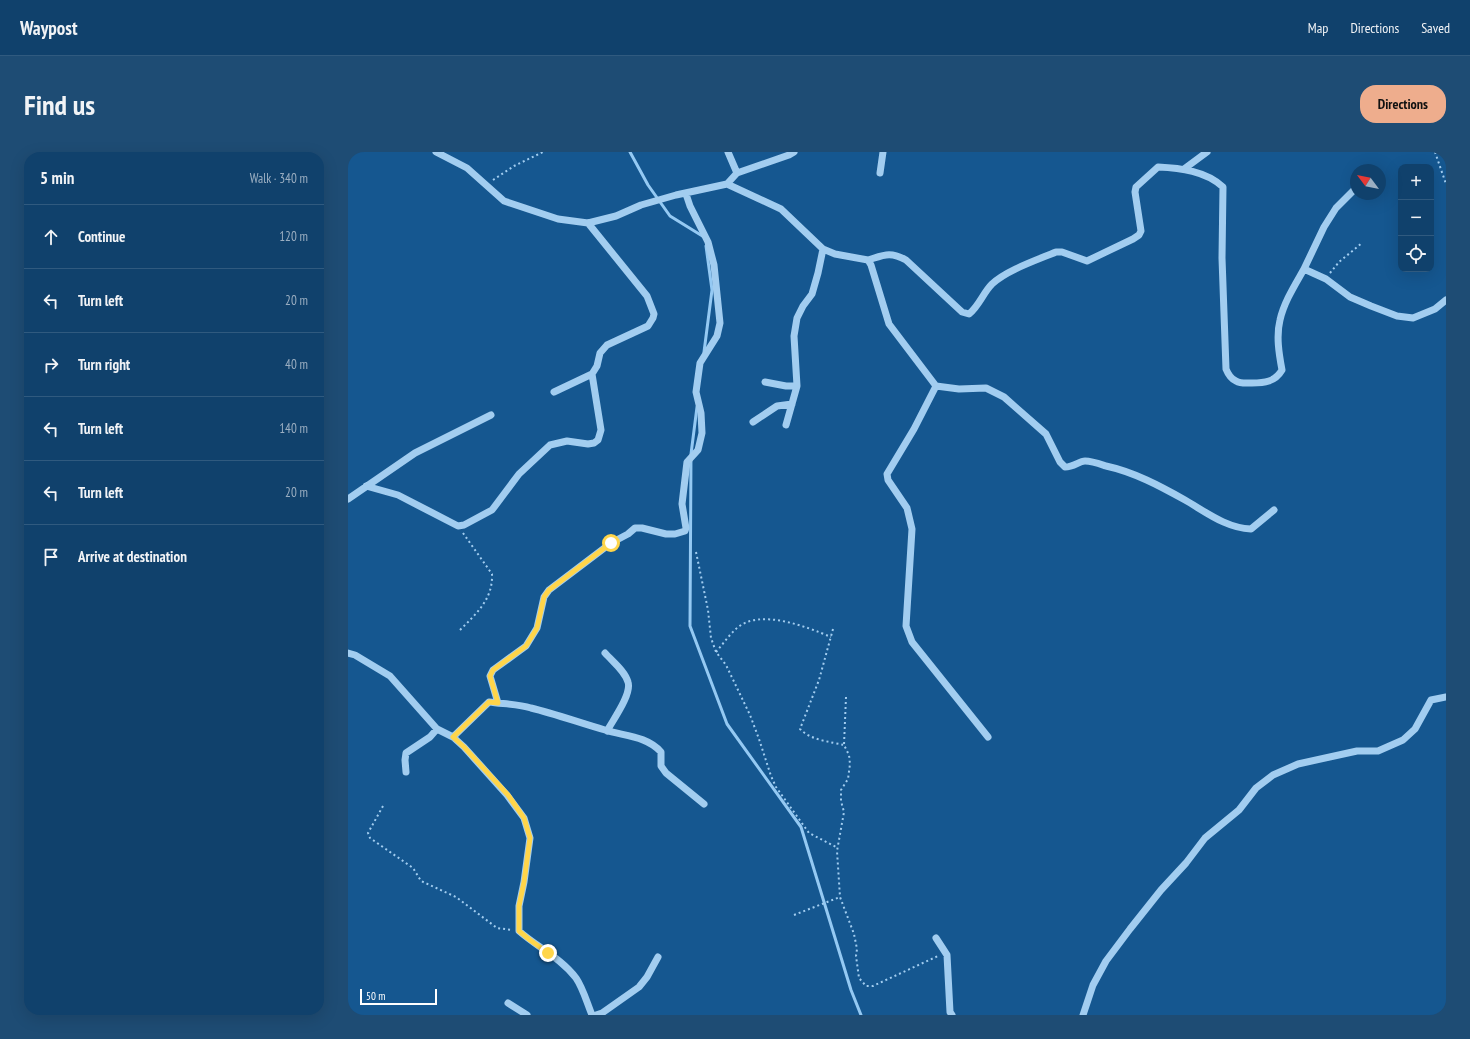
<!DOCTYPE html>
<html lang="en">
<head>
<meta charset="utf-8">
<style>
  :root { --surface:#10416c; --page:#1e4c74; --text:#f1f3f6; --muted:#9cafc2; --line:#305a7f; --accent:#eead8d }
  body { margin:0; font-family:"PT Sans Narrow",sans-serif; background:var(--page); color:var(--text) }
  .controls { position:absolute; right:12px; top:12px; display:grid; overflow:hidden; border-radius:8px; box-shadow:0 4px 16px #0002 }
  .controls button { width:36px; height:36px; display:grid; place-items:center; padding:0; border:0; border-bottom:1px solid var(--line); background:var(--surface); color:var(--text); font:20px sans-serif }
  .compass { position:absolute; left:1002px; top:12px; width:36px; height:36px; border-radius:50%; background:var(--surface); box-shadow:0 4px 16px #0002; rotate:302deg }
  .scale { position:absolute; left:12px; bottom:10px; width:77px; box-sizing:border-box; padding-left:4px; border:2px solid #fff; border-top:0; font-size:11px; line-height:14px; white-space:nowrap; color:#fff; -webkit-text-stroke:3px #155790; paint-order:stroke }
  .stop { position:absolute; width:12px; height:12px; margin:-9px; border:3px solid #ffd54a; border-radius:50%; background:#fff }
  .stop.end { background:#ffd54a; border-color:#fff; box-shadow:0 1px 4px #0008 }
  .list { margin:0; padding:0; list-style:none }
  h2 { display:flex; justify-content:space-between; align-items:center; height:52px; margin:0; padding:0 16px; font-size:17px }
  h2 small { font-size:13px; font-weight:400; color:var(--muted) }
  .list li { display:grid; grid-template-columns:26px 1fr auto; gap:12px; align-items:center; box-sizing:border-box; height:64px; padding:0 16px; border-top:1px solid var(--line) }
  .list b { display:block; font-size:15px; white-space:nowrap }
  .list em { font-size:13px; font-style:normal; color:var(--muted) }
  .icon { flex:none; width:22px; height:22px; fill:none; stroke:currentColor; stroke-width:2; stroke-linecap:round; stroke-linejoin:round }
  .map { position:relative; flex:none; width:1098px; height:863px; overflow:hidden; border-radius:16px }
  header { display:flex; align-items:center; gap:24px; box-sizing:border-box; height:56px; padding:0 20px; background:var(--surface); border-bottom:1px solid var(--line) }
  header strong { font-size:19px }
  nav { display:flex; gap:22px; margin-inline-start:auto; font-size:14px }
  .intro { display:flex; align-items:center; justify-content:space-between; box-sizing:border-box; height:96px; padding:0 24px }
  h1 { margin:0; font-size:28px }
  .button { padding:10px 18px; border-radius:16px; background:var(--accent); color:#111; font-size:14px; font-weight:700 }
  main { display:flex; gap:24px; padding:0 24px }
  aside { flex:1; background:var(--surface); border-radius:16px; box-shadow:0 4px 16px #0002 }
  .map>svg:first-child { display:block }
</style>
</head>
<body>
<header>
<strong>Waypost</strong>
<nav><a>Map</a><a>Directions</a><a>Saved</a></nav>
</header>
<div class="intro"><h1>Find us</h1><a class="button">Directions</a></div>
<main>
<aside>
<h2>5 min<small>Walk · 340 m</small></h2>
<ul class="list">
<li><svg class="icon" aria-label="ahead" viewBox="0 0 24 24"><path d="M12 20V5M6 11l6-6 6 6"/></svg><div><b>Continue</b></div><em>120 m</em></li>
<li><svg class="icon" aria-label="left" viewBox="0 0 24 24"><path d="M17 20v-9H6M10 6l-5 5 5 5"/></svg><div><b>Turn left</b></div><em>20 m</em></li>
<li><svg class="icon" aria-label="right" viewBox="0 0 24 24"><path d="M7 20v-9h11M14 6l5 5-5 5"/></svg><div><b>Turn right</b></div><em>40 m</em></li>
<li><svg class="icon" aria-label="left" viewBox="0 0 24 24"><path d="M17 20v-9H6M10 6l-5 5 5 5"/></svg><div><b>Turn left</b></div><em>140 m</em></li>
<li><svg class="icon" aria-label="left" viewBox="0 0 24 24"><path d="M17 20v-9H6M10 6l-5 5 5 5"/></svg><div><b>Turn left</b></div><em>20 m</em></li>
<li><svg class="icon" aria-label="arrive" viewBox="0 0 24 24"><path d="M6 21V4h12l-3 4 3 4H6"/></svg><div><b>Arrive at destination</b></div></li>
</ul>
</aside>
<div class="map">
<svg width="1098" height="863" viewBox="0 0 1098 863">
  <rect width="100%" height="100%" fill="#155790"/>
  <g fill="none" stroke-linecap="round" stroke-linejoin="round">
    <path stroke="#94c9f3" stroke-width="3" d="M 282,0 L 300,33 L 322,64 L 356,85
      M 356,200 L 364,138 L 358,94
      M 349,255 L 343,302 L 342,474 L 379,572 L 453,675 L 503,838 L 513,863"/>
    <path stroke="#a2cdf0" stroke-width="2" stroke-dasharray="2 3" stroke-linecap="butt" d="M 1087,0 L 1098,32
      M 145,28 L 166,14 L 195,0
      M 982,121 L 991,110 L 1014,91
      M 348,400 L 360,458 L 363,486 L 368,500 L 378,513 L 402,563 L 411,587 L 423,624 L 428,635 L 461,681 L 490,696
      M 485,477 L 471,528 L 452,577 C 462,588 483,590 496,593
      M 112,478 C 129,461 145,447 144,422 L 115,381
      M 368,500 C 375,492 381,483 389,476 C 412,456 459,475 483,485
      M 498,545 L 496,593 L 501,603 L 502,612 L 500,627 L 493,638 L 493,649 L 496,660 L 489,699 L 492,745 L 506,782 L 509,797 L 508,804 L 511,826 L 518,834 L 525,834 L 590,804
      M 35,654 L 20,681 L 22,686 L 65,716 L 73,729 L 108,745 L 149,776 L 164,778
      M 446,763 L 492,745"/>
    <path stroke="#a2cdf0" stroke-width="7" d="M 88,0 L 119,16 L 156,49 L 210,67 L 240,71 L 268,64 L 293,53 L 328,43 L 379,32 L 433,57 L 475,97 L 487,102 L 520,108 L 523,113 L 541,172 L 588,234 L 611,237 L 638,236 L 656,245 L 698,282 L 712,310 L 717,315 C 726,315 731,309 737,309 C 744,309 752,312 758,314 C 786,320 812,334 837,348 C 858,360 878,376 903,377 L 926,358
      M 380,0 L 389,21
      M 836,17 L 859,0
      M 532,21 L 535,0
      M 379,32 L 389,21 L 441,3 L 446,0
      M 1008,36 L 988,56 L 976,75 L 956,117 L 978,127 L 1002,145 L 1023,154 L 1049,164 L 1065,166 L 1087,157 L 1098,148
      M 520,108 C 536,103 542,99 558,108 L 614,160 L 621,162 C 631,154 635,141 644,132 C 659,118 689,108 708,100 L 714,100 L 739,109 L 785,87 L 791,83 L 793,79 L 787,40 L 788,35 L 810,15 C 832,16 858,19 875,35 L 874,106 L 878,217 C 880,222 883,227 888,229 C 893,232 898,231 904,231 C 916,231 927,230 934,218 C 931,202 928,184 932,168 C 936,150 947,133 956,117
      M 417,230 L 438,234 L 449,234
      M 588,234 L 566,277 L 539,322 L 540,328 L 559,356 L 564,377 L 558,474 L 564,490 L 640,585
      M 206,240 L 244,222 L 249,214 L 252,201 L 259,193 L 300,174 L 305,166 L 306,162 L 299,144 L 240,71
      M 405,270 L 429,254 L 444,252
      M 438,273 L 449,234 L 446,184 L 449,166 L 455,154 L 464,142 L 470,121 L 475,97
      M 18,334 L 50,343 L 110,374 L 116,373 L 144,358 L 171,322 L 202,293 L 219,289 L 240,292 L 246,291 L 250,288 L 253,278 L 244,222
      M 0,347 L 67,301 L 143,263
      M 0,501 L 7,503 L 42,524 L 89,577 L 105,585 L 116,595 L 159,643 L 176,666 L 182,686 L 176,730 L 171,754 L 171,779 C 189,795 213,806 228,826 C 235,836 239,851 244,863
      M 257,501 C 265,510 277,519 280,530 C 284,542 265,568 259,579
      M 150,551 L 142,524 L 145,518 L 178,494 L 189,476 L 196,445 L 201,438 L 263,391 L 280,382 L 287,376 L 294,376 L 318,382 L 327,382 L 337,379 L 338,376 L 334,352 L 339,310 L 350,298 L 354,281 L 353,261 L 348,240 L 352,211 L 369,184 L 372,171 L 366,113 L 360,90 L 342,54 L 338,42
      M 105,585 L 141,550 C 155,552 170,552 183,556 C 208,562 232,571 257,578 C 276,584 299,584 313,600 L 313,614 L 318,621 L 356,652
      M 58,620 L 57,608 L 58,601 L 82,585 L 89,577
      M 588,786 L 599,803 L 602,860 L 604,863
      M 160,851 L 179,863
      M 248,863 L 254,861 L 291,835 L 299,825 L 310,805
      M 735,863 L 745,833 L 758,809 L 782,777 L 813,738 L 838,711 L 857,686 L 891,658 L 908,636 L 925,623 L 950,612 L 1009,599 L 1030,599 L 1055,588 L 1067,577 L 1083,548 L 1098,545"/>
  </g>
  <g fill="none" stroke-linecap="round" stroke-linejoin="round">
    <path stroke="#ffd54a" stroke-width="5" d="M 200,801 L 182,788 L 171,779 L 171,754 L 176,730 L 182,686 L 176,666 L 160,643 L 116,595 L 105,585 L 141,550 L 150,551 L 142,524 L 145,518 L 178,494 L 189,476 L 196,445 L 201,438 L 263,391"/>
  </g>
</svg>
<div class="controls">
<button>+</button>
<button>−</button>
<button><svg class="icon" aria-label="locate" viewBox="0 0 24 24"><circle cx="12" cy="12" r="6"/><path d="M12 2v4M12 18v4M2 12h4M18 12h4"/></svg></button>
</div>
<svg class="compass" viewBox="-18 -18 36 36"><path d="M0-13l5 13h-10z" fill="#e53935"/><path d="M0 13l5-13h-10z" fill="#9cafc2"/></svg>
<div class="scale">50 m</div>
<div class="stop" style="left:263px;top:391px"></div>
<div class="stop end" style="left:200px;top:801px"></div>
</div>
</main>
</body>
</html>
